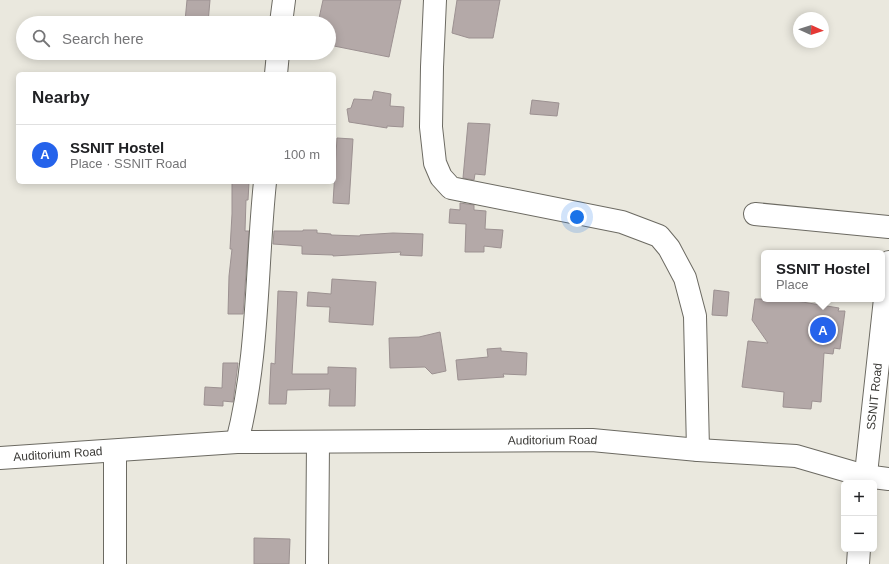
<!DOCTYPE html>
<html lang="en">
<head>
<meta charset="utf-8">
<style>
  :root { --surface:#fff; --page:#f6f6f6; --text:#202124; --muted:#757577; --line:#e0e0e0; --accent:#2563eb }
  body { margin:0; font-family:Arial,sans-serif; background:var(--page); color:var(--text) }
  .controls { position:absolute; right:12px; bottom:12px; display:grid; overflow:hidden; border-radius:6px; box-shadow:0 2px 10px #0003 }
  .controls button { width:36px; height:36px; display:grid; place-items:center; padding:0; border:0; border-bottom:1px solid var(--line); background:var(--surface); color:var(--text); font:20px sans-serif }
  .compass { position:absolute; left:793px; top:12px; width:36px; height:36px; border-radius:50%; background:var(--surface); box-shadow:0 2px 10px #0003; rotate:93deg }
  .you { position:absolute; left:577px; top:217px; width:14px; height:14px; margin:-10px; border:3px solid #fff; border-radius:50%; background:#1a73e8; box-shadow:0 0 0 6px #1a73e833 }
  .badge { display:grid; place-items:center; width:26px; height:26px; border-radius:50%; background:var(--accent); color:#fff; font-size:13px; font-weight:700 }
  .pin { position:absolute; translate:-50% -50%; border:2px solid #fff; box-shadow:0 1px 4px #0006 }
  .popup { position:absolute; left:761px; top:250px; width:124px; height:52px; box-sizing:border-box; display:grid; place-content:center; border-radius:6px; background:var(--surface); filter:drop-shadow(0 1px 3px #0005); font-size:13px; white-space:nowrap; color:var(--muted) }
  .popup b { font-size:15px; color:var(--text) }
  .popup::after { content:''; position:absolute; left:50%; top:100%; margin-left:-8px; border:8px solid transparent; border-top-color:var(--surface) }
  .list { margin:0; padding:0; list-style:none }
  h2 { display:flex; justify-content:space-between; align-items:center; height:52px; margin:0; padding:0 16px; font-size:17px }
  h2 small { font-size:13px; font-weight:400; color:var(--muted) }
  .list li { display:grid; grid-template-columns:26px 1fr auto; gap:12px; align-items:center; box-sizing:border-box; height:60px; padding:0 16px; border-top:1px solid var(--line) }
  .list b { display:block; font-size:15px; white-space:nowrap }
  .list p { margin:0; font-size:13px; white-space:nowrap; color:var(--muted) }
  .list em { font-size:13px; font-style:normal; color:var(--muted) }
  .icon { flex:none; width:22px; height:22px; fill:none; stroke:currentColor; stroke-width:2; stroke-linecap:round; stroke-linejoin:round }
  .map { position:relative; flex:none; width:889px; height:564px; overflow:hidden }
  .search { position:absolute; background:var(--surface); box-shadow:0 2px 10px #0003; left:16px; top:16px; width:320px; height:44px; display:flex; align-items:center; gap:10px; box-sizing:border-box; padding:0 14px; border-radius:22px; color:var(--muted); font-size:15px }
  .panel { position:absolute; background:var(--surface); box-shadow:0 2px 10px #0003; left:16px; top:72px; width:320px; height:112px; border-radius:6px }
  .map>svg:first-child { display:block }
</style>
</head>
<body>
<div class="map">
<svg width="889" height="564" viewBox="0 0 889 564">
  <rect width="100%" height="100%" fill="#eae8de"/>
  <path fill="#b4a9a8" stroke="#9c9191" d="M 187,0 L 210,0 L 208,23 L 185,21 Z
    M 323,0 L 401,0 L 389,57 L 329,45 L 329,23 L 318,23 Z
    M 457,0 L 500,0 L 493,38 L 469,38 L 452,33 Z
    M 374,91 L 391,94 L 390,106 L 404,107 L 403,127 L 387,126 L 387,128 L 349,122 L 347,109 L 351,108 L 354,99 L 372,100 Z
    M 532,100 L 559,103 L 557,116 L 530,114 Z
    M 468,123 L 490,124 L 485,175 L 475,174 L 474,180 L 463,178 Z
    M 337,138 L 353,139 L 349,204 L 333,203 Z
    M 232,182 L 249,182 L 248,200 L 246,200 L 245,231 L 249,231 L 243,314 L 228,314 L 229,276 L 232,249 L 230,249 L 232,214 Z
    M 460,203 L 474,205 L 474,210 L 486,211 L 485,229 L 503,230 L 501,248 L 484,246 L 484,252 L 465,252 L 466,224 L 449,223 L 450,209 L 460,210 Z
    M 303,230 L 317,230 L 317,233 L 331,234 L 331,235 L 360,236 L 360,235 L 393,233 L 423,234 L 422,256 L 400,255 L 401,252 L 333,256 L 333,255 L 302,254 L 302,246 L 273,244 L 274,231 L 303,231 Z
    M 332,279 L 376,282 L 373,325 L 329,322 L 330,307 L 307,306 L 308,292 L 331,294 Z
    M 714,290 L 729,292 L 727,316 L 712,315 Z
    M 278,291 L 297,292 L 292,374 L 328,374 L 328,367 L 356,368 L 355,406 L 329,406 L 330,389 L 287,390 L 286,404 L 269,404 L 271,363 L 275,364 Z
    M 755,299 L 790,299 L 790,300 L 839,308 L 838,311 L 845,311 L 840,349 L 834,348 L 833,354 L 824,353 L 821,402 L 812,401 L 811,409 L 783,407 L 784,392 L 742,387 L 748,341 L 768,343 L 752,320 Z
    M 440,332 L 446,371 L 432,374 L 425,367 L 390,368 L 389,338 L 419,337 Z
    M 501,348 L 501,351 L 527,353 L 526,375 L 503,374 L 504,377 L 458,380 L 456,360 L 488,357 L 487,349 Z
    M 223,363 L 238,363 L 233,402 L 223,401 L 223,406 L 204,405 L 205,387 L 222,388 Z
    M 254,538 L 290,539 L 289,564 L 254,564 Z"/>
  <g fill="none" stroke-linecap="round" stroke-linejoin="round">
    <g stroke="#6c6a62" stroke-width="24">
      <g id="minor">
        <path d="M 435,0 L 432,67 L 431,127 L 435,163 L 441,177 L 451,188 L 622,222 L 659,236 L 669,248 L 685,278 L 695,316 L 698,450"/>
        <path d="M 281,23 L 284,0"/>
        <path d="M 276,74 L 278,53"/>
        <path d="M 755,214 L 889,227"/>
        <path d="M 237,442 C 259,357 256,269 265,182"/>
        <path d="M 115,451 L 115,564"/>
        <path id="s1" d="M 0,458 L 237,442 L 592,440 L 698,450 L 796,456 L 865,476 L 889,479"/>
        <path id="s2" d="M 865,483 L 889,262"/>
        <path d="M 317,564 L 318,443"/>
        <path d="M 858,564 L 859,549"/>
      </g>
    </g>
    <use href="#minor" stroke="#fff" stroke-width="22"/>
  </g>
  <g text-anchor="middle" dominant-baseline="central" stroke-width="3.5" stroke-linejoin="round" paint-order="stroke">
    <g font-size="12" fill="#3c3b38" stroke="#eae8de">
      <text stroke="none"><textPath href="#s2" startOffset="87">SSNIT Road</textPath></text>
      <text stroke="none"><textPath href="#s1" startOffset="553">Auditorium Road</textPath></text>
      <text stroke="none"><textPath href="#s1" startOffset="58">Auditorium Road</textPath></text>
    </g>
  </g>
</svg>
<div class="controls">
<button>+</button>
<button>−</button>
</div>
<svg class="compass" viewBox="-18 -18 36 36"><path d="M0-13l5 13h-10z" fill="#e53935"/><path d="M0 13l5-13h-10z" fill="#757577"/></svg>
<div class="you"></div>
<div class="pin badge" style="left:823px;top:330px">A</div>
<div class="popup"><b>SSNIT Hostel</b>Place</div>
<div class="search"><svg class="icon" aria-label="search" viewBox="0 0 24 24"><circle cx="10" cy="10" r="6"/><path d="M15 15l6 6"/></svg>Search here</div>
<section class="panel">
<h2>Nearby<small></small></h2>
<ul class="list">
<li><span class="badge">A</span><div><b>SSNIT Hostel</b><p>Place · SSNIT Road</p></div><em>100 m</em></li>
</ul>
</section>
</div>
</body>
</html>
